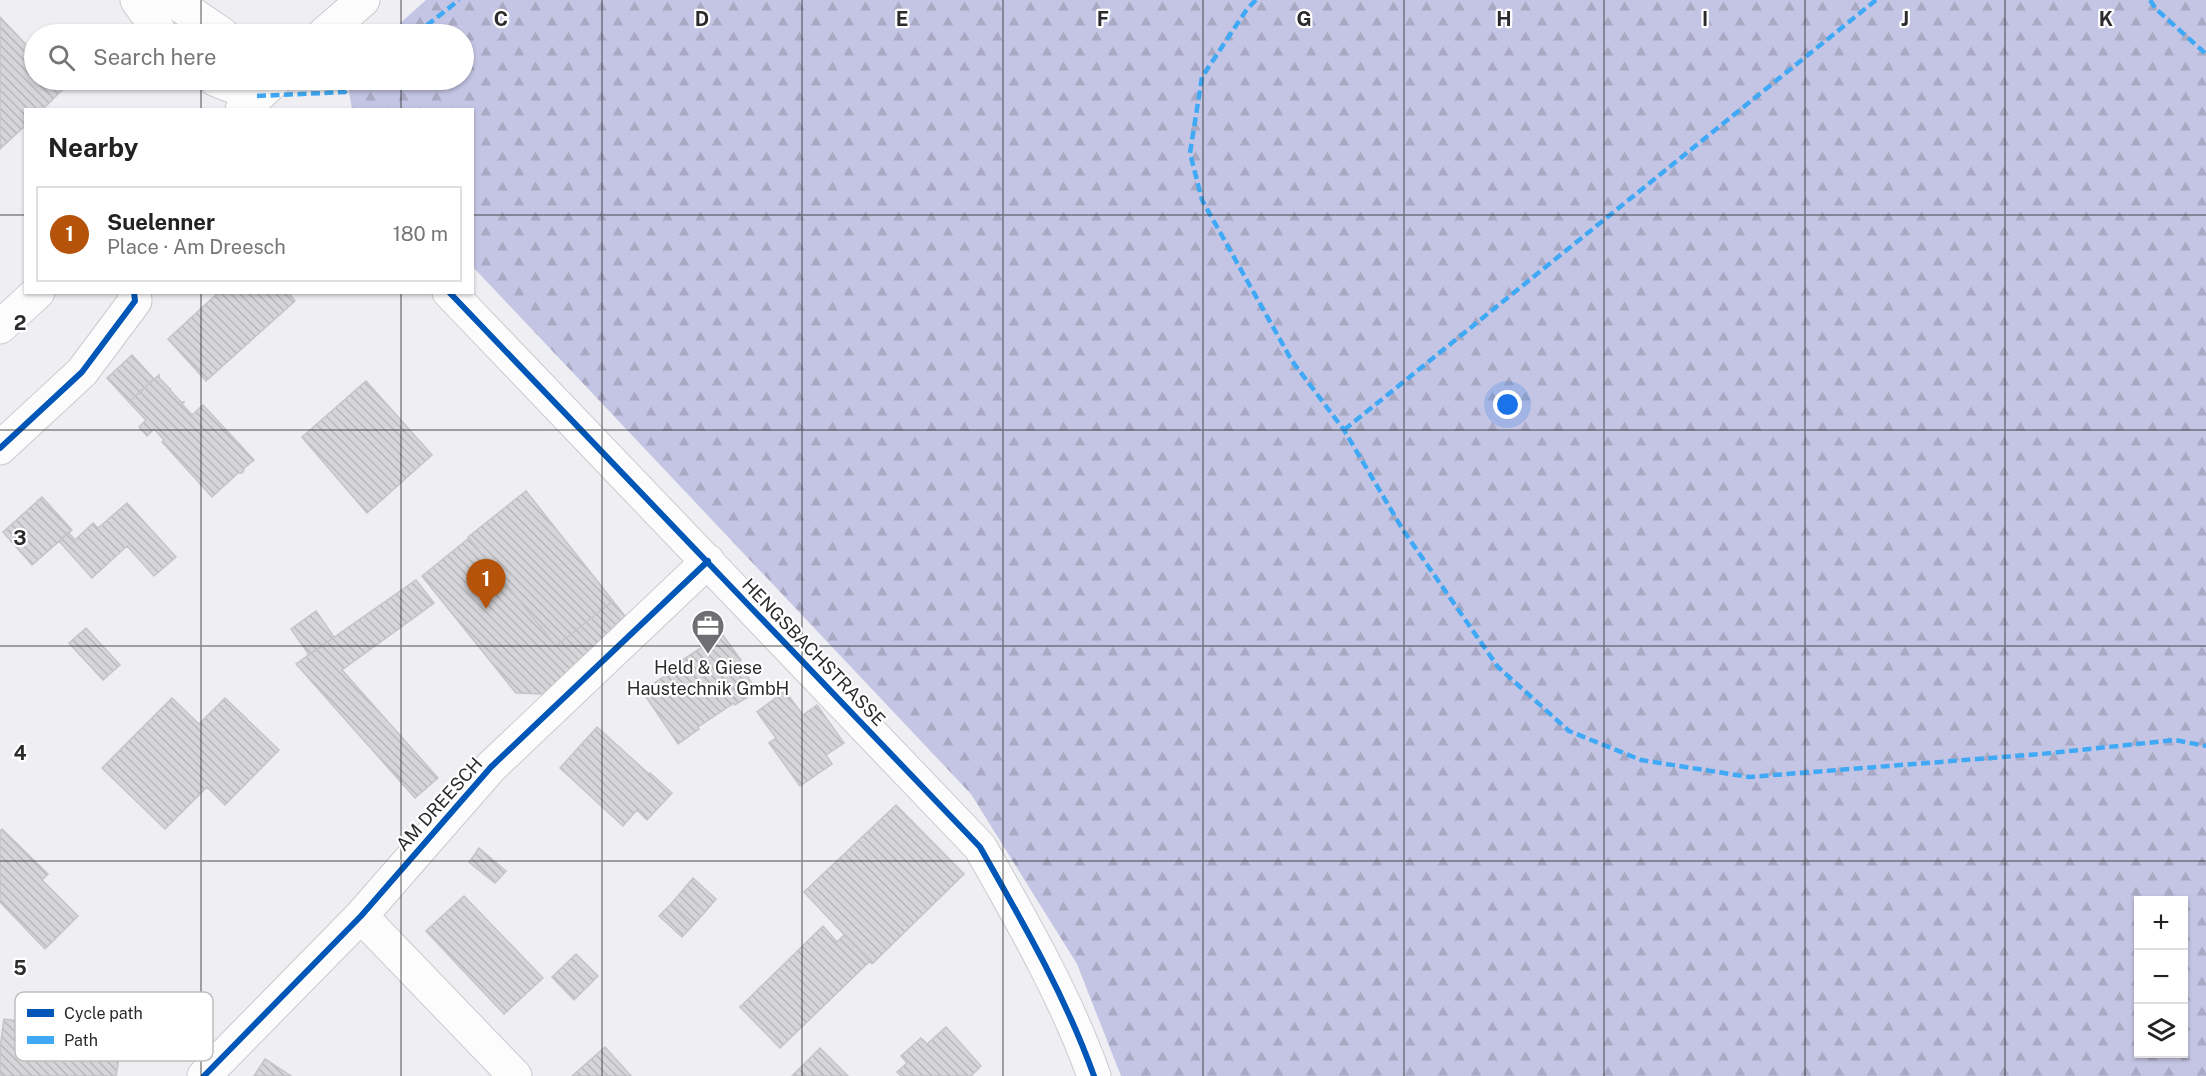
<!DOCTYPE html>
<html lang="en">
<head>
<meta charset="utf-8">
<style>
  :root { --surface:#fff; --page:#f2f2f2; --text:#222; --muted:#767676; --line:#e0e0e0; --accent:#b45309 }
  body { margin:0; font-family:"Public Sans",sans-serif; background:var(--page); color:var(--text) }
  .controls { position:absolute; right:18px; bottom:18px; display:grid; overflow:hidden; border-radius:0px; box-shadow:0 2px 4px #0004 }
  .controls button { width:54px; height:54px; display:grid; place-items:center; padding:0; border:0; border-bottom:2px solid var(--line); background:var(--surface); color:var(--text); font:30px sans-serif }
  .you { position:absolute; left:1508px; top:405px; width:21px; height:21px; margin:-15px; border:4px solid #fff; border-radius:50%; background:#1a73e8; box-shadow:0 0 0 9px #1a73e833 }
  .badge { display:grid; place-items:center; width:39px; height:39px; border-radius:50%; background:var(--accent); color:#fff; font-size:20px; font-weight:700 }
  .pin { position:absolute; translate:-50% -50px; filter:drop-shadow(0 2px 3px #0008) }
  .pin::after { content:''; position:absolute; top:32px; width:21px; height:18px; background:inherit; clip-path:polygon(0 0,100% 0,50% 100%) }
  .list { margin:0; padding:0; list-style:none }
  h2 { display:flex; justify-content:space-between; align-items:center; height:78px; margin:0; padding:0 24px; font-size:26px }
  h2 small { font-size:20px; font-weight:400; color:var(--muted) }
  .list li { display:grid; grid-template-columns:39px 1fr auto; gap:18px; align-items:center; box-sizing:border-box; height:96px; margin:0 12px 12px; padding:0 12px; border:2px solid var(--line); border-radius:0px }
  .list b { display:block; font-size:22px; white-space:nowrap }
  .list p { margin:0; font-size:20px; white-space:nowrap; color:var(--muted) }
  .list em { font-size:20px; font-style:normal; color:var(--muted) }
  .icon { flex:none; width:33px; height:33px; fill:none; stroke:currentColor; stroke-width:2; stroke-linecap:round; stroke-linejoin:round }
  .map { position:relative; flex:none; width:2206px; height:1076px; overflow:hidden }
  .search { position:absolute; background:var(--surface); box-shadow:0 2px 4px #0004; left:24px; top:24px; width:450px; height:66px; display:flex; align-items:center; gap:15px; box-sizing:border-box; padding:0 21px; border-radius:33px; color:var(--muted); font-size:22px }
  .panel { position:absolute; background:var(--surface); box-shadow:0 2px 4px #0004; left:24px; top:108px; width:450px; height:186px; border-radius:0px }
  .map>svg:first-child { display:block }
</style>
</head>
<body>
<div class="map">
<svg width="2206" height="1076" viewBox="0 0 2206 1076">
  <defs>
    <pattern id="forest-firs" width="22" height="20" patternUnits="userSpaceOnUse" patternTransform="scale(1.5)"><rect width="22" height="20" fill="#c4c5e4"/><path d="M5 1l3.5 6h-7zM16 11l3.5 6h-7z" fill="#a9a9c4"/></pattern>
    <pattern id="building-back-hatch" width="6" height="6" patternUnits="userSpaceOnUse" patternTransform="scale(1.5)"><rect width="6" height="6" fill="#d6d6da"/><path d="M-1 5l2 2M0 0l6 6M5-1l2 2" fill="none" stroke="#b8b8bb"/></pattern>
  </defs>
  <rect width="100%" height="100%" fill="#eeeef3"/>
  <path fill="url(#forest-firs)" fill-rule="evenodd" d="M 426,0 L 2206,0 L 2206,1076 L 1121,1076 L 1077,964 L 971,794 L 473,267 L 472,110 L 352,109 L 347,80 L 464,80 L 464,34 L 388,34 ZM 2138,900 L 2184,900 L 2184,1054 L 2138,1054 Z"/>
  <path fill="url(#building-back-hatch)" stroke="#c4c5c8" stroke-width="1.5" d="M 0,17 L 34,53 L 34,80 L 60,80 L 66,86 L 42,110 L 26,110 L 26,125 L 0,149 Z
    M 219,292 L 288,292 L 295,301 L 206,381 L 168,339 Z
    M 132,355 L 154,379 L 129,402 L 107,378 Z
    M 159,375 L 159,378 L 170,389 L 171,388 L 170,390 L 181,402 L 184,402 L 182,404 L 192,415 L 203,405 L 254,460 L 243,469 L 244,470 L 242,473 L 238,473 L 212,497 L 164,444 L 162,442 L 164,440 L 154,429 L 147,436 L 139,427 L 146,420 L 129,402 Z
    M 366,381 L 432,455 L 367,513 L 302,437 Z
    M 526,491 L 613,601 L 556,646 L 468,537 Z
    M 42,497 L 72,530 L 32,565 L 3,532 Z
    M 127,503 L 176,557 L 154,576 L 127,546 L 92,578 L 59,541 L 68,532 L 75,540 L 93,523 L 98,528 Z
    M 469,538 L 556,646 L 613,601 L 625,616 L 544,694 L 516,693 L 422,576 Z
    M 416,580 L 434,603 L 342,670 L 438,778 L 415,798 L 296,664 Z
    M 316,611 L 334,637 L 309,655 L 291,629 Z
    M 86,628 L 120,665 L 103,680 L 69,643 Z
    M 722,634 L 741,660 L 738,662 L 757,691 L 735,705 L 734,703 L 698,727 L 699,729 L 678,744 L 642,691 L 682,665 L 679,662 Z
    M 785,691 L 803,715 L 817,705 L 844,743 L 826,755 L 832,764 L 800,786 L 769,743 L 776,738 L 757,712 Z
    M 172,698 L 199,724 L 225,698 L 279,750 L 225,805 L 207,787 L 165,829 L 102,768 Z
    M 597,727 L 649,774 L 650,773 L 672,793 L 647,820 L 637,810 L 623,826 L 560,768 Z
    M 896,805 L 964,874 L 872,964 L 804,892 Z
    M 2,829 L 48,874 L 42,880 L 78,916 L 45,949 L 0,902 L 0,831 Z
    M 479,848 L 506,871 L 495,883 L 469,862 Z
    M 693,878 L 716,899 L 705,912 L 682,891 Z
    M 682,891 L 705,912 L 694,924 L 671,904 Z
    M 464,896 L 543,978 L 504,1014 L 426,931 Z
    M 671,904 L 694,924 L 682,937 L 659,916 Z
    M 823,926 L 837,942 L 844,935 L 870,961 L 780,1048 L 740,1007 Z
    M 576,954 L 598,976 L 574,1000 L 552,977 Z
    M 4,1019 L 123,1036 L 116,1076 L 0,1076 L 0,1048 Z
    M 946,1027 L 981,1066 L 971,1076 L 901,1076 L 897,1072 L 907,1063 L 901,1056 L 921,1038 L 927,1044 Z
    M 605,1047 L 631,1076 L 572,1076 Z
    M 820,1048 L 848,1076 L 792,1076 Z
    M 265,1059 L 291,1076 L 254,1076 Z"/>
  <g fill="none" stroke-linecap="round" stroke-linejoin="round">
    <g stroke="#cacbce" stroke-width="35">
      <path id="minor" d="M 137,0 L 161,34
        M 172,0 L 222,34
        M 216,80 L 257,96
        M 0,448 L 82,372 L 135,301 L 134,292
        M 361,916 L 515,1076
        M 204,1076 L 361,916 L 491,767 L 708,561"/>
    </g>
    <g stroke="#cacbce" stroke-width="35">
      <path id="tertiary" d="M 449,292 L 980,847 C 1022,921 1065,995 1094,1076"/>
    </g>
    <g stroke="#cacbce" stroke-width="35">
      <path id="secondary" d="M 324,34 L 363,0
        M 242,110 L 275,80
        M 0,327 L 38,292"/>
    </g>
    <use href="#minor" stroke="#fcfcfd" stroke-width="33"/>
    <use href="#tertiary" stroke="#fcfcfd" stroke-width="33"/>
    <use href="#secondary" stroke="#fcfcfd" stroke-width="33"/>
    <path stroke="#3fa9f5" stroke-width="4.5" stroke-dasharray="9 4.5" stroke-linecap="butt" d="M 1256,0 L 1247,9 L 1202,77 L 1190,153 L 1202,200 L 1292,361 L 1344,430 L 1403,530 L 1498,667 L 1569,731 L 1641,760 L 1749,777 L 2041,754 L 2175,740 L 2206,746
      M 2150,0 L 2156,9 L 2206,54
      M 416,34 L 459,0
      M 257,96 L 345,92 L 360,80
      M 1344,430 L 1876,0"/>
    <g stroke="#fff" stroke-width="10">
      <path id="cycleway" d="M 449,292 L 980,847 C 1022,921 1065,995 1094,1076
        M 0,448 L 82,372 L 135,301 L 134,292
        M 204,1076 L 361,916 L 491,767 L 708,561"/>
    </g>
    <use href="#cycleway" stroke="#0057b8" stroke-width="6"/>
  </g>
  <path fill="none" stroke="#2b2b2e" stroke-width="1.5" stroke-opacity="0.55" d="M 201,0 L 201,34M 401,0 L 401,34M 602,0 L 602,1076M 802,0 L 802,1076M 1003,0 L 1003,1076M 1203,0 L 1203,1076M 1404,0 L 1404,1076M 1604,0 L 1604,1076M 1805,0 L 1805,1076M 2005,0 L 2005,1076M 201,80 L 201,110M 401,80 L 401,110M 0,215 L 26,215M 472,215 L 2206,215M 201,292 L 201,1076M 401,292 L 401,1076M 0,430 L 2206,430M 0,646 L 2206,646M 0,861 L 2206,861"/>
  <defs>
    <g id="office-pin" transform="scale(1.725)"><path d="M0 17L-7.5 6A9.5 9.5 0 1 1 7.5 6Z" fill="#6f6f73" stroke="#fff"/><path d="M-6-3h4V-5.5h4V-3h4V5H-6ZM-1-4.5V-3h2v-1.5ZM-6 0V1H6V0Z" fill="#fff"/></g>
  </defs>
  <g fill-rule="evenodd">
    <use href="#office-pin" x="708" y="626"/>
  </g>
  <g text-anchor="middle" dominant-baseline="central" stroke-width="4.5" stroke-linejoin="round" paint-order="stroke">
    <g font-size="18" fill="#2b2b2e" stroke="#fff">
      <text transform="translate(814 652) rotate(46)">HENGSBACHSTRASSE</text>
      <text transform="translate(439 804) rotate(-48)">AM DREESCH</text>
    </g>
    <g font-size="18" fill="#2b2b2e" stroke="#fff">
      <text x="708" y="667">Held &amp; Giese<tspan x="708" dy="21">Haustechnik GmbH</tspan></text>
    </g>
  </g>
  <rect x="15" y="992" width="198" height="69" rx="9" fill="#fff" stroke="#bfbfc0" stroke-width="1.5"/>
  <rect x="27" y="1009" width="27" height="8" fill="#0057b8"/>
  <rect x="27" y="1036" width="27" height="8" fill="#3fa9f5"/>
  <g font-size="16" fill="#2b2b2e">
    <text x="64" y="1019">Cycle path</text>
    <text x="64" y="1046">Path</text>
  </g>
  <g font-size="20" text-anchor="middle" font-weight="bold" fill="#2b2b2e" stroke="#fff" stroke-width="4.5" stroke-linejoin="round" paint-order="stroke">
    <text x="501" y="26">C</text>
    <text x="702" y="26">D</text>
    <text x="902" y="26">E</text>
    <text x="1103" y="26">F</text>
    <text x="1304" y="26">G</text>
    <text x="1504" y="26">H</text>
    <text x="1705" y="26">I</text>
    <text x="1905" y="26">J</text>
    <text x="2106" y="26">K</text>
    <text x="20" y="330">2</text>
    <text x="20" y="545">3</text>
    <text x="20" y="760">4</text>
    <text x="20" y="975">5</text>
  </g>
</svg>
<div class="controls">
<button>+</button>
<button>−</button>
<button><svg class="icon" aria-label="layers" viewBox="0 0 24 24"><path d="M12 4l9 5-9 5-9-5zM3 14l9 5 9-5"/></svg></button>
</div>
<div class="you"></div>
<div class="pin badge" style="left:486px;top:609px">1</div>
<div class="search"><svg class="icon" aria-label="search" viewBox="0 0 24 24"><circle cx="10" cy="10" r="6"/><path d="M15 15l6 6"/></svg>Search here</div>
<section class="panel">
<h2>Nearby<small></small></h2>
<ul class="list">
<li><span class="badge">1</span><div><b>Suelenner</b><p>Place · Am Dreesch</p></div><em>180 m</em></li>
</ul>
</section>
</div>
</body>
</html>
